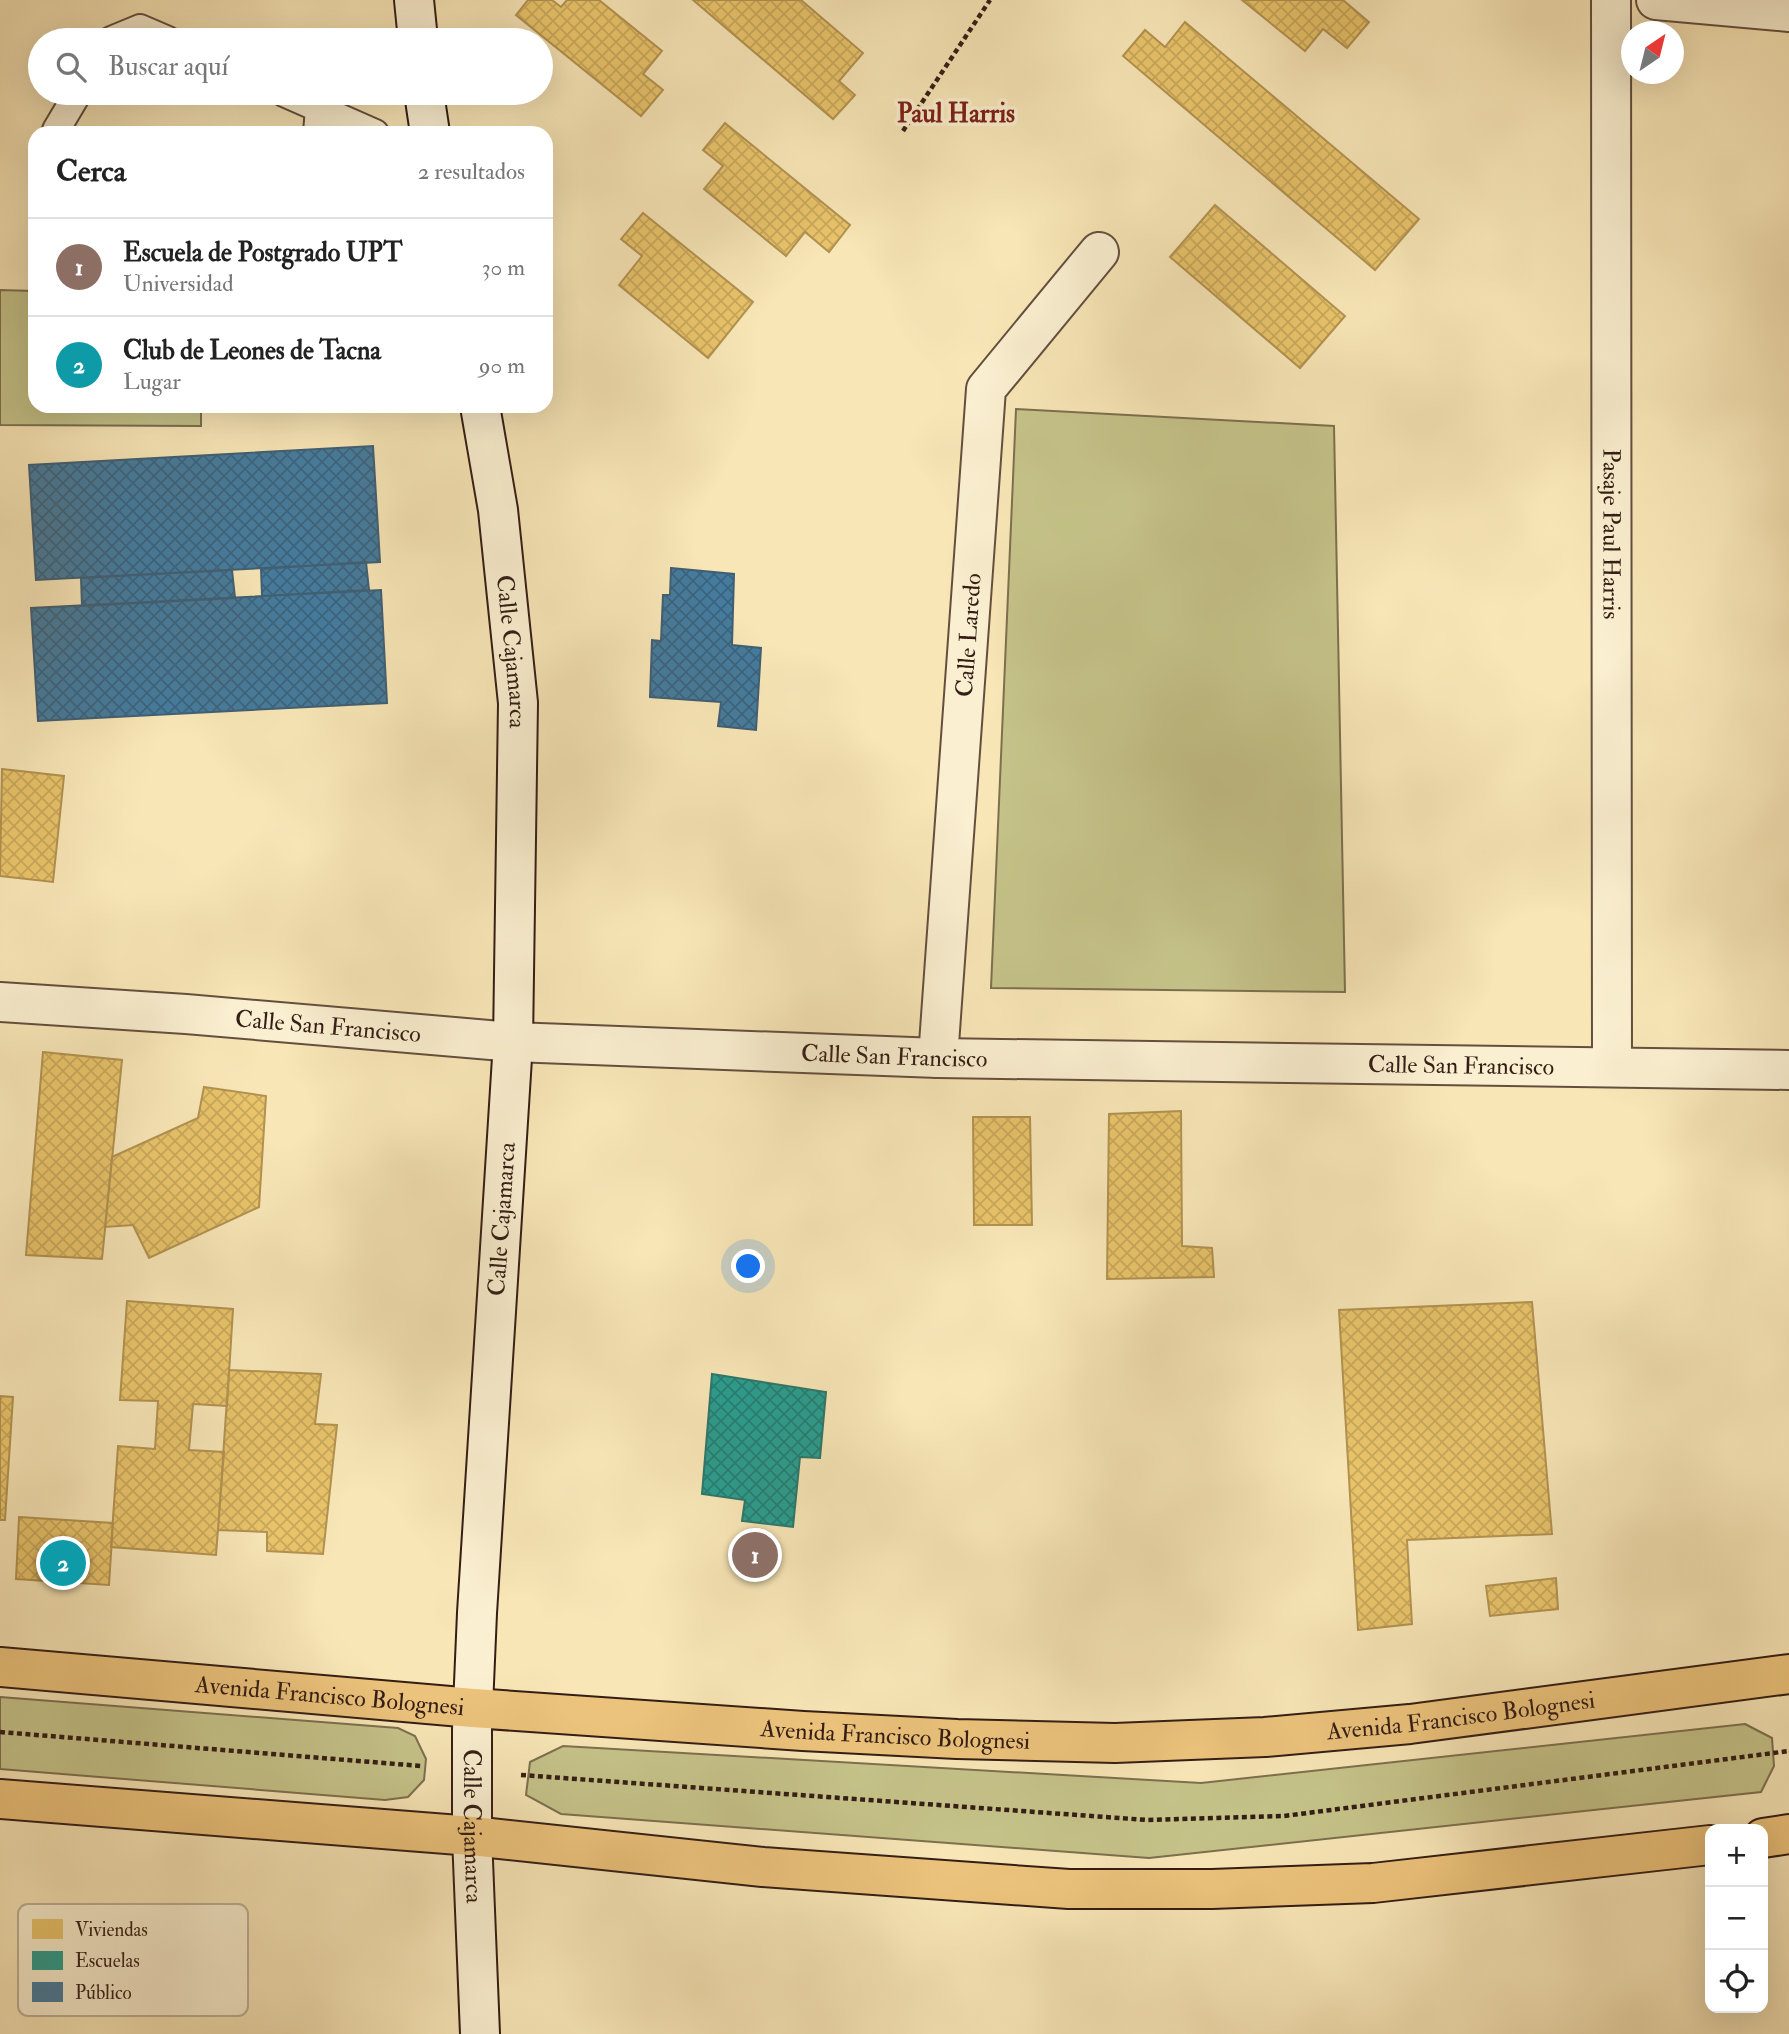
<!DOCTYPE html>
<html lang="es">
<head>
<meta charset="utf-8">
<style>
  :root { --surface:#fff; --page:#f2f2f2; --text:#222; --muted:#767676; --line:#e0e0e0; --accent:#111827 }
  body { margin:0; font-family:"IM FELL Double Pica",serif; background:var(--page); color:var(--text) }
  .controls { position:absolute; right:21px; bottom:21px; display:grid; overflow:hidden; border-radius:14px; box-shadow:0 7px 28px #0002 }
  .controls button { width:63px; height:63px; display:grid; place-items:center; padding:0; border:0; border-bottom:2px solid var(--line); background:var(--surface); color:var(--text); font:35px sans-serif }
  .compass { position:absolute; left:1621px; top:21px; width:63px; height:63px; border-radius:50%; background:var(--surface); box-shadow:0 7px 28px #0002; rotate:35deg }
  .you { position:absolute; left:749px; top:1267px; width:24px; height:24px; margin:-18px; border:5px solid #fff; border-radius:50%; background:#1a73e8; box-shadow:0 0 0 10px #1a73e833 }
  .badge { display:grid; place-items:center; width:46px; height:46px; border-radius:50%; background:var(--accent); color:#fff; font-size:23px; font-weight:700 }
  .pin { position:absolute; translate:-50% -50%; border:4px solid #fff; box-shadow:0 2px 7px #0006 }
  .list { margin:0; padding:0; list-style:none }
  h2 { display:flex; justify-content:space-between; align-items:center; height:91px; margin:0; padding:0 28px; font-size:30px }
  h2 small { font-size:23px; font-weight:400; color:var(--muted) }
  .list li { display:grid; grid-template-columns:46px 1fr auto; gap:21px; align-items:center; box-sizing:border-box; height:98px; padding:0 28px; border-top:2px solid var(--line) }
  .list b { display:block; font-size:26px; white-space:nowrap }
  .list p { margin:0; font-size:23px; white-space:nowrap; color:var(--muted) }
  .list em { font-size:23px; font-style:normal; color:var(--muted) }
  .icon { flex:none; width:38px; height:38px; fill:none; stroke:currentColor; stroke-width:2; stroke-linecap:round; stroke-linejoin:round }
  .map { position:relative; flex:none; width:1789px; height:2034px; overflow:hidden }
  .search { position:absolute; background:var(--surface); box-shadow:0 7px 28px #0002; left:28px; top:28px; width:525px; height:77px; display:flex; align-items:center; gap:18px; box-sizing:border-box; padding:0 24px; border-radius:38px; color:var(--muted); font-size:26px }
  .panel { position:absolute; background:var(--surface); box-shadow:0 7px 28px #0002; left:28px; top:126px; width:525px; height:287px; border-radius:21px }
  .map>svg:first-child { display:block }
</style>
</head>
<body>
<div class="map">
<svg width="1789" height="2034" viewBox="0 0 1789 2034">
  <defs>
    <pattern id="homes-cross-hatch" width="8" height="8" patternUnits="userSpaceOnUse" patternTransform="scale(1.75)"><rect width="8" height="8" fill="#e9c46a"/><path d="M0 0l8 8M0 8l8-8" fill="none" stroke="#c8a85b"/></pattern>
    <pattern id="schools-cross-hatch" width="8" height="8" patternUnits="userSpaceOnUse" patternTransform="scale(1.75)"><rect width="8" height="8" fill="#2a9d8f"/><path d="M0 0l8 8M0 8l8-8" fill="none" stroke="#257f74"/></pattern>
    <pattern id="public-cross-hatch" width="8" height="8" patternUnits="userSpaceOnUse" patternTransform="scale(1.75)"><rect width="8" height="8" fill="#457b9d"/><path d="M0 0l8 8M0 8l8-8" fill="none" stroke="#3a647f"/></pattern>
  </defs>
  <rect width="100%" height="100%" fill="#f8e6b7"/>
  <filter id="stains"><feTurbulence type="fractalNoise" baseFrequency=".00286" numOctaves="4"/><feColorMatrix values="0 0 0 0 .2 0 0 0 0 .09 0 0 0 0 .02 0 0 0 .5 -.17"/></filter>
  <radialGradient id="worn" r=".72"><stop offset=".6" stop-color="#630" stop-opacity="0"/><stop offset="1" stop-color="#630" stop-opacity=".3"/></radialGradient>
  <path fill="#c5c389" stroke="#7c704f" stroke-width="2" d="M 0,290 L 35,291 L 35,406 L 201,406 L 201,426 L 0,425 Z
    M 1016,409 L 1334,426 L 1345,992 L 991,988 Z
    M 0,1697 L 398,1728 L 415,1736 L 426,1759 L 424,1780 L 408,1797 L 385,1800 L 0,1769 Z
    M 1745,1724 L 1772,1738 L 1774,1766 L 1761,1792 L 1149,1858 L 561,1814 L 526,1795 L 530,1762 L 563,1746 L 1201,1783 Z"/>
  <path fill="url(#homes-cross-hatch)" stroke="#b29250" stroke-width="2" d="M 528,0 L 552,0 L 561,7 L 567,0 L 599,0 L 662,51 L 643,74 L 663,90 L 641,116 L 516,15 Z
    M 693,0 L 801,0 L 863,53 L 839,81 L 855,95 L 833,119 Z
    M 1242,0 L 1343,0 L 1369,22 L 1347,48 L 1323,29 L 1305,51 Z
    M 1185,22 L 1419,219 L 1375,270 L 1123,56 L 1145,30 L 1165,47 Z
    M 725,123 L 850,225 L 829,252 L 805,232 L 786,256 L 704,189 L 723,166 L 703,150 Z
    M 1215,205 L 1345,316 L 1300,368 L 1170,257 Z
    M 643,213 L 753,302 L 708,358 L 619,285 L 642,256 L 621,239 Z
    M 2,769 L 64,776 L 53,882 L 0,876 Z
    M 43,1052 L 122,1060 L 102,1259 L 26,1255 Z
    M 204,1087 L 266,1096 L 259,1207 L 149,1258 L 133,1225 L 105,1227 L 112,1157 L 198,1118 Z
    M 1181,1111 L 1182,1246 L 1212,1248 L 1214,1277 L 1107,1279 L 1109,1114 Z
    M 973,1117 L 1030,1117 L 1032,1225 L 974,1225 Z
    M 127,1301 L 233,1309 L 227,1406 L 193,1404 L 189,1450 L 224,1452 L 216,1555 L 111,1547 L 118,1446 L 155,1449 L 158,1401 L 120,1400 Z
    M 1532,1302 L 1552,1534 L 1407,1540 L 1412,1624 L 1358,1630 L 1339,1310 Z
    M 229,1370 L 321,1374 L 315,1424 L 337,1425 L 323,1554 L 267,1551 L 267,1532 L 218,1530 Z
    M 0,1396 L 13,1397 L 5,1520 L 0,1520 Z
    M 19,1517 L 113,1523 L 109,1585 L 16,1579 Z
    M 1556,1578 L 1558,1609 L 1490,1616 L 1486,1586 Z"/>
  <path fill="url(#schools-cross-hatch)" stroke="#2d776a" stroke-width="2" d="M 712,1374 L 826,1392 L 820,1458 L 800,1457 L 793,1527 L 742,1521 L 745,1500 L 702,1494 Z"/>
  <path fill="url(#public-cross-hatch)" stroke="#405f74" stroke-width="2" d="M 373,446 L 380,562 L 36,580 L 29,465 Z
    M 366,562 L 369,590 L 262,596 L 261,569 Z
    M 671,568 L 734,574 L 732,645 L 761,648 L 756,730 L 718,726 L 721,702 L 650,697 L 652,640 L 661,641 L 663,595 L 670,595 Z
    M 232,570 L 235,598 L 82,606 L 81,578 Z
    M 381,590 L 387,703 L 38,721 L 31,608 Z"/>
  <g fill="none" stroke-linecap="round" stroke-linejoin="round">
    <g stroke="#644f3e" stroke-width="30">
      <path id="lane" d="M 111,40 L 140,28 L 168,40
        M 284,93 L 375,133
        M 56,130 L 78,93
        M 317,133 L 319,108"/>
    </g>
    <g stroke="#644f3e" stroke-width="42">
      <g id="street">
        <path id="s1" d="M 1611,0 L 1612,1067"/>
        <path d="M 1656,0 L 1789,12"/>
        <path id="s2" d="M 0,1002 L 186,1014 L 513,1042 L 938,1058 L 1789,1070"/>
        <path id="s3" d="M 938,1058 L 986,389 L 1099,252"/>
      </g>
    </g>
    <g stroke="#331d15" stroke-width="42">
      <g id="secondary">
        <path d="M 414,0 L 418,40"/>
        <path d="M 424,93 L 430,133"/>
        <path id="s4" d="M 480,406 L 498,510 L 518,703 L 513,1042 L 477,1613 L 472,1730 L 472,1836 L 480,2034"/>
      </g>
    </g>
    <g stroke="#331d15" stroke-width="42">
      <g id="primary">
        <path id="s5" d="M 0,1667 L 473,1708 L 803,1731 L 957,1739 L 1115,1743 L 1265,1737 L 1410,1724 L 1789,1674"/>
        <path d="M 0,1799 L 472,1836 L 763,1867 L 1069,1889 L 1212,1889 L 1373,1883 L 1710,1845"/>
        <path d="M 1763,1838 L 1789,1834"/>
      </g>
    </g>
    <path stroke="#331d15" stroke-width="4.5" stroke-dasharray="5 3.5" stroke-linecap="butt" d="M 903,131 L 990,0
      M 0,1732 L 421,1766
      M 521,1775 L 1147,1820 L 1284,1816 L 1789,1751"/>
    <use href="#lane" stroke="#faefd0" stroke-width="26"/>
    <use href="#street" stroke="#faefd0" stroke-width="38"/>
    <use href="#secondary" stroke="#faefd0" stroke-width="38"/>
    <use href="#primary" stroke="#ecc37c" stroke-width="38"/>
  </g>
  <g text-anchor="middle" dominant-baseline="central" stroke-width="7" stroke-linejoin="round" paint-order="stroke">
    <g font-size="24" fill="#331d15" stroke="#faefd0">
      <text stroke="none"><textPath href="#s1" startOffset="534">Pasaje Paul Harris</textPath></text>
      <text stroke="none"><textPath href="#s3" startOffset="424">Calle Laredo</textPath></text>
      <text stroke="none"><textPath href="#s4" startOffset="248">Calle Cajamarca</textPath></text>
      <text stroke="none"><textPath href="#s2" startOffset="329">Calle San Francisco</textPath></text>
      <text stroke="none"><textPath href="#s2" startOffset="896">Calle San Francisco</textPath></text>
      <text stroke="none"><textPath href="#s2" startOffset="1463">Calle San Francisco</textPath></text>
      <text transform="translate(502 1219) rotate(-86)">Calle Cajamarca</text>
      <text stroke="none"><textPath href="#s5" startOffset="331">Avenida Francisco Bolognesi</textPath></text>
      <text stroke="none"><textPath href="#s5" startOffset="1465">Avenida Francisco Bolognesi</textPath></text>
      <text stroke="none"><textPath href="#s5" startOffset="898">Avenida Francisco Bolognesi</textPath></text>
      <text stroke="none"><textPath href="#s4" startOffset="1424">Calle Cajamarca</textPath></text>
    </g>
    <g font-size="26" font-weight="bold" fill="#7a1f14" stroke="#faefd0">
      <text x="956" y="114">Paul Harris</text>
    </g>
  </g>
  <rect x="18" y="1904" width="230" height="112" rx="10" fill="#faefd0" stroke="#beb098" stroke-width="2"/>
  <rect x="32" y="1919" width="31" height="20" fill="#e9c46a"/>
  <rect x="32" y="1951" width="31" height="19" fill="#2a9d8f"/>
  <rect x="32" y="1982" width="31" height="20" fill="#457b9d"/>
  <g font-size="19" fill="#331d15">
    <text x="75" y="1936">Viviendas</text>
    <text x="75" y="1967">Escuelas</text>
    <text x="75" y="1999">Público</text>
  </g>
  <rect width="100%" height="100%" filter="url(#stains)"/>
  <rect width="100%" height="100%" fill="url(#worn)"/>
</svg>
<div class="controls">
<button>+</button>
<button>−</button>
<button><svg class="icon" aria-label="locate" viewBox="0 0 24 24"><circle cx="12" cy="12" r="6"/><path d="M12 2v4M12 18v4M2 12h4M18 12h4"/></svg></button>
</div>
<svg class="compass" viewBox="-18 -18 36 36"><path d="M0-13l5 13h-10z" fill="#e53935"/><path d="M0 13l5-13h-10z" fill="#767676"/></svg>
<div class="you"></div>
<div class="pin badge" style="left:755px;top:1555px;background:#8d6e63">1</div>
<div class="pin badge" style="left:63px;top:1563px;background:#0f9aa8">2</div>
<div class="search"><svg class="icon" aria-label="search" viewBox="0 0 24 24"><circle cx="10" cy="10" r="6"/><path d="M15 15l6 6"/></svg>Buscar aquí</div>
<section class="panel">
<h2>Cerca<small>2 resultados</small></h2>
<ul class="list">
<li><span class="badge" style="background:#8d6e63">1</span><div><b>Escuela de Postgrado UPT</b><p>Universidad</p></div><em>30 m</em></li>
<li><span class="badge" style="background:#0f9aa8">2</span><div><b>Club de Leones de Tacna</b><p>Lugar</p></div><em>90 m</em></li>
</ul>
</section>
</div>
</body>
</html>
